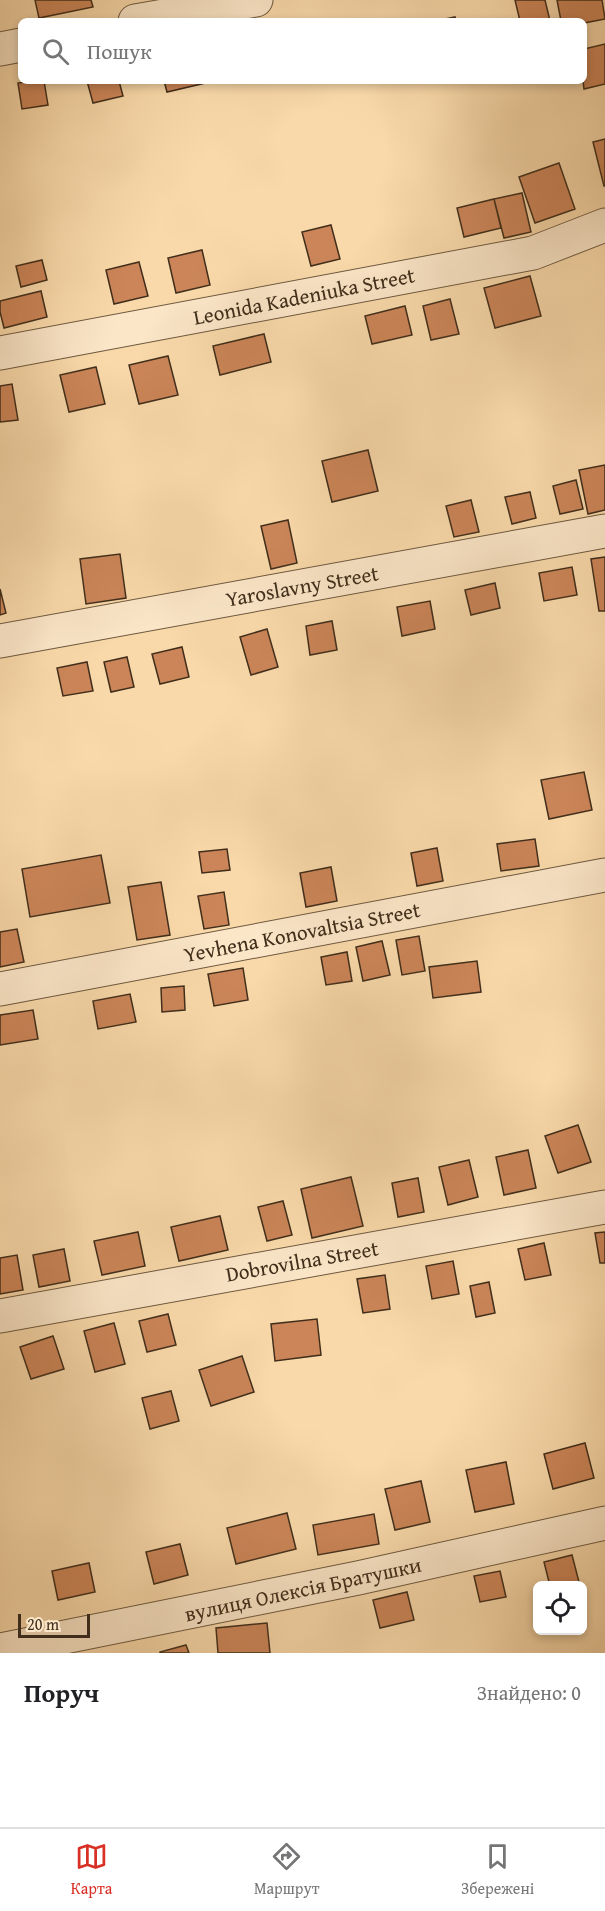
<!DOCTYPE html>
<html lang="uk">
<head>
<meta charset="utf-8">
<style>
  :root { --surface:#fff; --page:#f6f6f6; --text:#202124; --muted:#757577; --line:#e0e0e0; --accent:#d93025 }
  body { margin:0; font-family:"Gentium Book Plus",serif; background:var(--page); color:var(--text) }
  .controls { position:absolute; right:18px; bottom:18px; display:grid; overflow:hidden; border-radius:9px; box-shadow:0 3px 9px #0003 }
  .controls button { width:54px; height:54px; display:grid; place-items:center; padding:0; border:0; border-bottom:2px solid var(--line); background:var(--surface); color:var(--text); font:30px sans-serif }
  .scale { position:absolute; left:18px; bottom:15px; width:72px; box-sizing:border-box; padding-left:6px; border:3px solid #402e1b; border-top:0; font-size:16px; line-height:21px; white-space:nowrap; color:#402e1b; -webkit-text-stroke:4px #fbe6c8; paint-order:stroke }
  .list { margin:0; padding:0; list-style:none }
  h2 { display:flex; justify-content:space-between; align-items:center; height:78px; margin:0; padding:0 24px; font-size:26px }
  h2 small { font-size:20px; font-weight:400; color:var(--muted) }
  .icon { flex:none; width:33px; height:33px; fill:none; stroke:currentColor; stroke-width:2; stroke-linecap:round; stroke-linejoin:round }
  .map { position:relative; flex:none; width:605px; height:1653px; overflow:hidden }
  .search { position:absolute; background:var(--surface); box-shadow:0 3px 9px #0003; left:18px; right:18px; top:18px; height:66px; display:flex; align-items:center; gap:15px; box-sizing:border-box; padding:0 21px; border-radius:9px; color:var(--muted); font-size:22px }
  .sheet { height:174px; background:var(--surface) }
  nav { display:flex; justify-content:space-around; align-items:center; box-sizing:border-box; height:84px; border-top:2px solid var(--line); background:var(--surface); font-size:16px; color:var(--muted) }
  nav a { display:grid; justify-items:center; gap:3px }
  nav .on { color:var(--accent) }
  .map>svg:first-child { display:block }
</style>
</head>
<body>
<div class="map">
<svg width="605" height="1653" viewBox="0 0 605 1653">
  <rect width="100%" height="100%" fill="#f9d9aa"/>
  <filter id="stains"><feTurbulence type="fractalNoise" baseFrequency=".00333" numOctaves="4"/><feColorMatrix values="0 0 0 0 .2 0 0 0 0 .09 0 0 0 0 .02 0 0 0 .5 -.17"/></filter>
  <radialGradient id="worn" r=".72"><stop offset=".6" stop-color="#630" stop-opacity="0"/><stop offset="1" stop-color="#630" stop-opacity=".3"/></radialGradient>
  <path fill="#cb8558" stroke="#402e1b" stroke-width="1.5" d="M 35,0 L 91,0 L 93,7 L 39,18 Z
    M 515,0 L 545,0 L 550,21 L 520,21 Z
    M 557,0 L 602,0 L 605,19 L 584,23 L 584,21 L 561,21 Z
    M 455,17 L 456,21 L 436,21 Z
    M 605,44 L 605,84 L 584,89 L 583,81 L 584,81 L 584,49 Z
    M 30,81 L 44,81 L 48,105 L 22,109 L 18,83 Z
    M 87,81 L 119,81 L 123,96 L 93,103 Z
    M 164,81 L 214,81 L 167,92 Z
    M 605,139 L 605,186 L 604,186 L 593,142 Z
    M 559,163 L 575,209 L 535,223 L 519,177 Z
    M 522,193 L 531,232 L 504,238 L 494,199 Z
    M 494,199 L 501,228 L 464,237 L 457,208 Z
    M 331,225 L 340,259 L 311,266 L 302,232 Z
    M 202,250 L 210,285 L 176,293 L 168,258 Z
    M 42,260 L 47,280 L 21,287 L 16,266 Z
    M 139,262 L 148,296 L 114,304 L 106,270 Z
    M 530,276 L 541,316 L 495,328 L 484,288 Z
    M 41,291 L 47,317 L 4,328 L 0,312 L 0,301 Z
    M 450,299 L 459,334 L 431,340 L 423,306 Z
    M 405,306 L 412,335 L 372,344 L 365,316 Z
    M 264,334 L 271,362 L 220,375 L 213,346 Z
    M 168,356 L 178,395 L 139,404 L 129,365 Z
    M 96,367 L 105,404 L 69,412 L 60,375 Z
    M 12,384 L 18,420 L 0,422 L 0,386 Z
    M 368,450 L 378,491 L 332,502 L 322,461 Z
    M 605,465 L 605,510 L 588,514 L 579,470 Z
    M 576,480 L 583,509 L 560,514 L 553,486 Z
    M 530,492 L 536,518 L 512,524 L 505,497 Z
    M 471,500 L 479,532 L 454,537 L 446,506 Z
    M 288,520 L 297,563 L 271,569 L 261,526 Z
    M 120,554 L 126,598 L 86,604 L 80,559 Z
    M 605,557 L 605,611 L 599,611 L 591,559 Z
    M 572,567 L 577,595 L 544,601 L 539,573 Z
    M 495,583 L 500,608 L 471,615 L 465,590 Z
    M 0,589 L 6,613 L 0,615 Z
    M 430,601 L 435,629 L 402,636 L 397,607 Z
    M 332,621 L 337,650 L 310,655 L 306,626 Z
    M 267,629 L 278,667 L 251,675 L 240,637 Z
    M 182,647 L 189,677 L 160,684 L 152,654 Z
    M 127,657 L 134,687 L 111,692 L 104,662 Z
    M 87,662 L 93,691 L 63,696 L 57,668 Z
    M 584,772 L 592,810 L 549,819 L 541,780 Z
    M 535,839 L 539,866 L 501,871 L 497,844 Z
    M 437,848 L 443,881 L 417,886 L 411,853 Z
    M 227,849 L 230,870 L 202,873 L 199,852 Z
    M 101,855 L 110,903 L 30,917 L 22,869 Z
    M 331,867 L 337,901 L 306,907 L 300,873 Z
    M 161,882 L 170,935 L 137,940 L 128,887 Z
    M 224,892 L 229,925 L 204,929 L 198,896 Z
    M 17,929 L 24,962 L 0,967 L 0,932 Z
    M 419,936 L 425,971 L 402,975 L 396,940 Z
    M 382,941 L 390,975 L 363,981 L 356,947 Z
    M 347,952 L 352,981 L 326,985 L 321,957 Z
    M 477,961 L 481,992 L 433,998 L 429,967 Z
    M 243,968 L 248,1000 L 214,1006 L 208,974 Z
    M 184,986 L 185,1010 L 162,1012 L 161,988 Z
    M 130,994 L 136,1022 L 98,1029 L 93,1001 Z
    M 33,1010 L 38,1039 L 0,1045 L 0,1015 Z
    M 578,1125 L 591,1162 L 558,1173 L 545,1136 Z
    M 528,1150 L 536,1188 L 504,1195 L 496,1157 Z
    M 469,1160 L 478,1197 L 448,1205 L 439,1167 Z
    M 351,1177 L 363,1226 L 312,1238 L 301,1189 Z
    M 418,1178 L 424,1212 L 398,1217 L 392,1183 Z
    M 283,1201 L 292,1235 L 267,1241 L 258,1207 Z
    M 220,1216 L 228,1250 L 179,1261 L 171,1227 Z
    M 138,1232 L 145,1266 L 102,1275 L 94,1241 Z
    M 605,1232 L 605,1263 L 600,1263 L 595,1233 Z
    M 544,1243 L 551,1275 L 525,1280 L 518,1249 Z
    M 64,1249 L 70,1281 L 39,1287 L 33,1255 Z
    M 17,1255 L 23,1290 L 0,1294 L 0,1258 Z
    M 453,1261 L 459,1294 L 432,1299 L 426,1266 Z
    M 385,1275 L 390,1309 L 363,1313 L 357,1279 Z
    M 489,1282 L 495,1313 L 476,1317 L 470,1286 Z
    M 168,1314 L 176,1345 L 147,1352 L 139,1321 Z
    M 317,1319 L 321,1355 L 275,1361 L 271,1324 Z
    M 114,1323 L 125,1364 L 95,1372 L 84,1331 Z
    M 53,1336 L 64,1369 L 31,1379 L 20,1347 Z
    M 242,1356 L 254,1392 L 211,1406 L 199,1370 Z
    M 171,1391 L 179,1421 L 150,1429 L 142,1398 Z
    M 585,1443 L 594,1478 L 553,1489 L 544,1454 Z
    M 506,1462 L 514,1504 L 475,1512 L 466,1470 Z
    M 421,1481 L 430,1522 L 395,1530 L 385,1489 Z
    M 287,1513 L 296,1549 L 236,1564 L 227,1528 Z
    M 374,1514 L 379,1544 L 318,1555 L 313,1525 Z
    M 180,1544 L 188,1575 L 154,1584 L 146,1552 Z
    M 572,1555 L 579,1582 L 566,1586 L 550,1586 L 544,1562 Z
    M 89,1563 L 95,1592 L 58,1600 L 52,1571 Z
    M 500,1571 L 506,1597 L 480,1602 L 474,1576 Z
    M 407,1592 L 414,1620 L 380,1628 L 373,1600 Z
    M 267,1623 L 270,1653 L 218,1653 L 216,1628 Z
    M 186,1645 L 189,1653 L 160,1653 L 160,1652 Z"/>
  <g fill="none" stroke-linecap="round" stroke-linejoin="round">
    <g stroke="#6e593f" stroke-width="35">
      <path id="minor" d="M 135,21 L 256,0
        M 0,49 L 21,45
        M 0,353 L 533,253 L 605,225
        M 0,641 L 605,531
        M 0,989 L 605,875
        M 0,1316 L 605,1207
        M 0,1650 L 358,1578 L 605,1523"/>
    </g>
    <use href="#minor" stroke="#fbe6c8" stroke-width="33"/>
  </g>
  <g text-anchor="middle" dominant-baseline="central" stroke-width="5" stroke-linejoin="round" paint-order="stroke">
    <g font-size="21" fill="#402e1b" stroke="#fbe6c8">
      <text transform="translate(304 296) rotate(-11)">Leonida Kadeniuka Street</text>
      <text transform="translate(302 586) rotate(-10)">Yaroslavny Street</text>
      <text transform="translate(302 932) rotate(-11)">Yevhena Konovaltsia Street</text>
      <text transform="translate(302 1261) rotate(-10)">Dobrovilna Street</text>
      <text transform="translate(303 1589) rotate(-12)">вулиця Олексія Братушки</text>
    </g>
  </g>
  <rect width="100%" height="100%" filter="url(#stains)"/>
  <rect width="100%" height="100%" fill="url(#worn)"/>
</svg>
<div class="controls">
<button><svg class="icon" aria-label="locate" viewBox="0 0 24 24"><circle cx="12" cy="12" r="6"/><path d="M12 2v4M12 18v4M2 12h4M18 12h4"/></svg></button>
</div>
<div class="scale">20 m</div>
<div class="search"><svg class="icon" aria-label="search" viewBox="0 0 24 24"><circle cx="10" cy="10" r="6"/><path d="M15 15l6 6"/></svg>Пошук</div>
</div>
<section class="sheet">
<h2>Поруч<small>Знайдено: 0</small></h2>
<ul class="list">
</ul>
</section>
<nav>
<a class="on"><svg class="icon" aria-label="map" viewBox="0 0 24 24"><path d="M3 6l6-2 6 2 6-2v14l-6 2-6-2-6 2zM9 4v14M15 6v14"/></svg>Карта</a>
<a><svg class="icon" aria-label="directions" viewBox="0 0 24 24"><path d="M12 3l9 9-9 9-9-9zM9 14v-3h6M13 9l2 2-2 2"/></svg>Маршрут</a>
<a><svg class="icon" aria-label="saved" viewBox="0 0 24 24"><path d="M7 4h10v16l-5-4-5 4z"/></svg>Збережені</a>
</nav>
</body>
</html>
